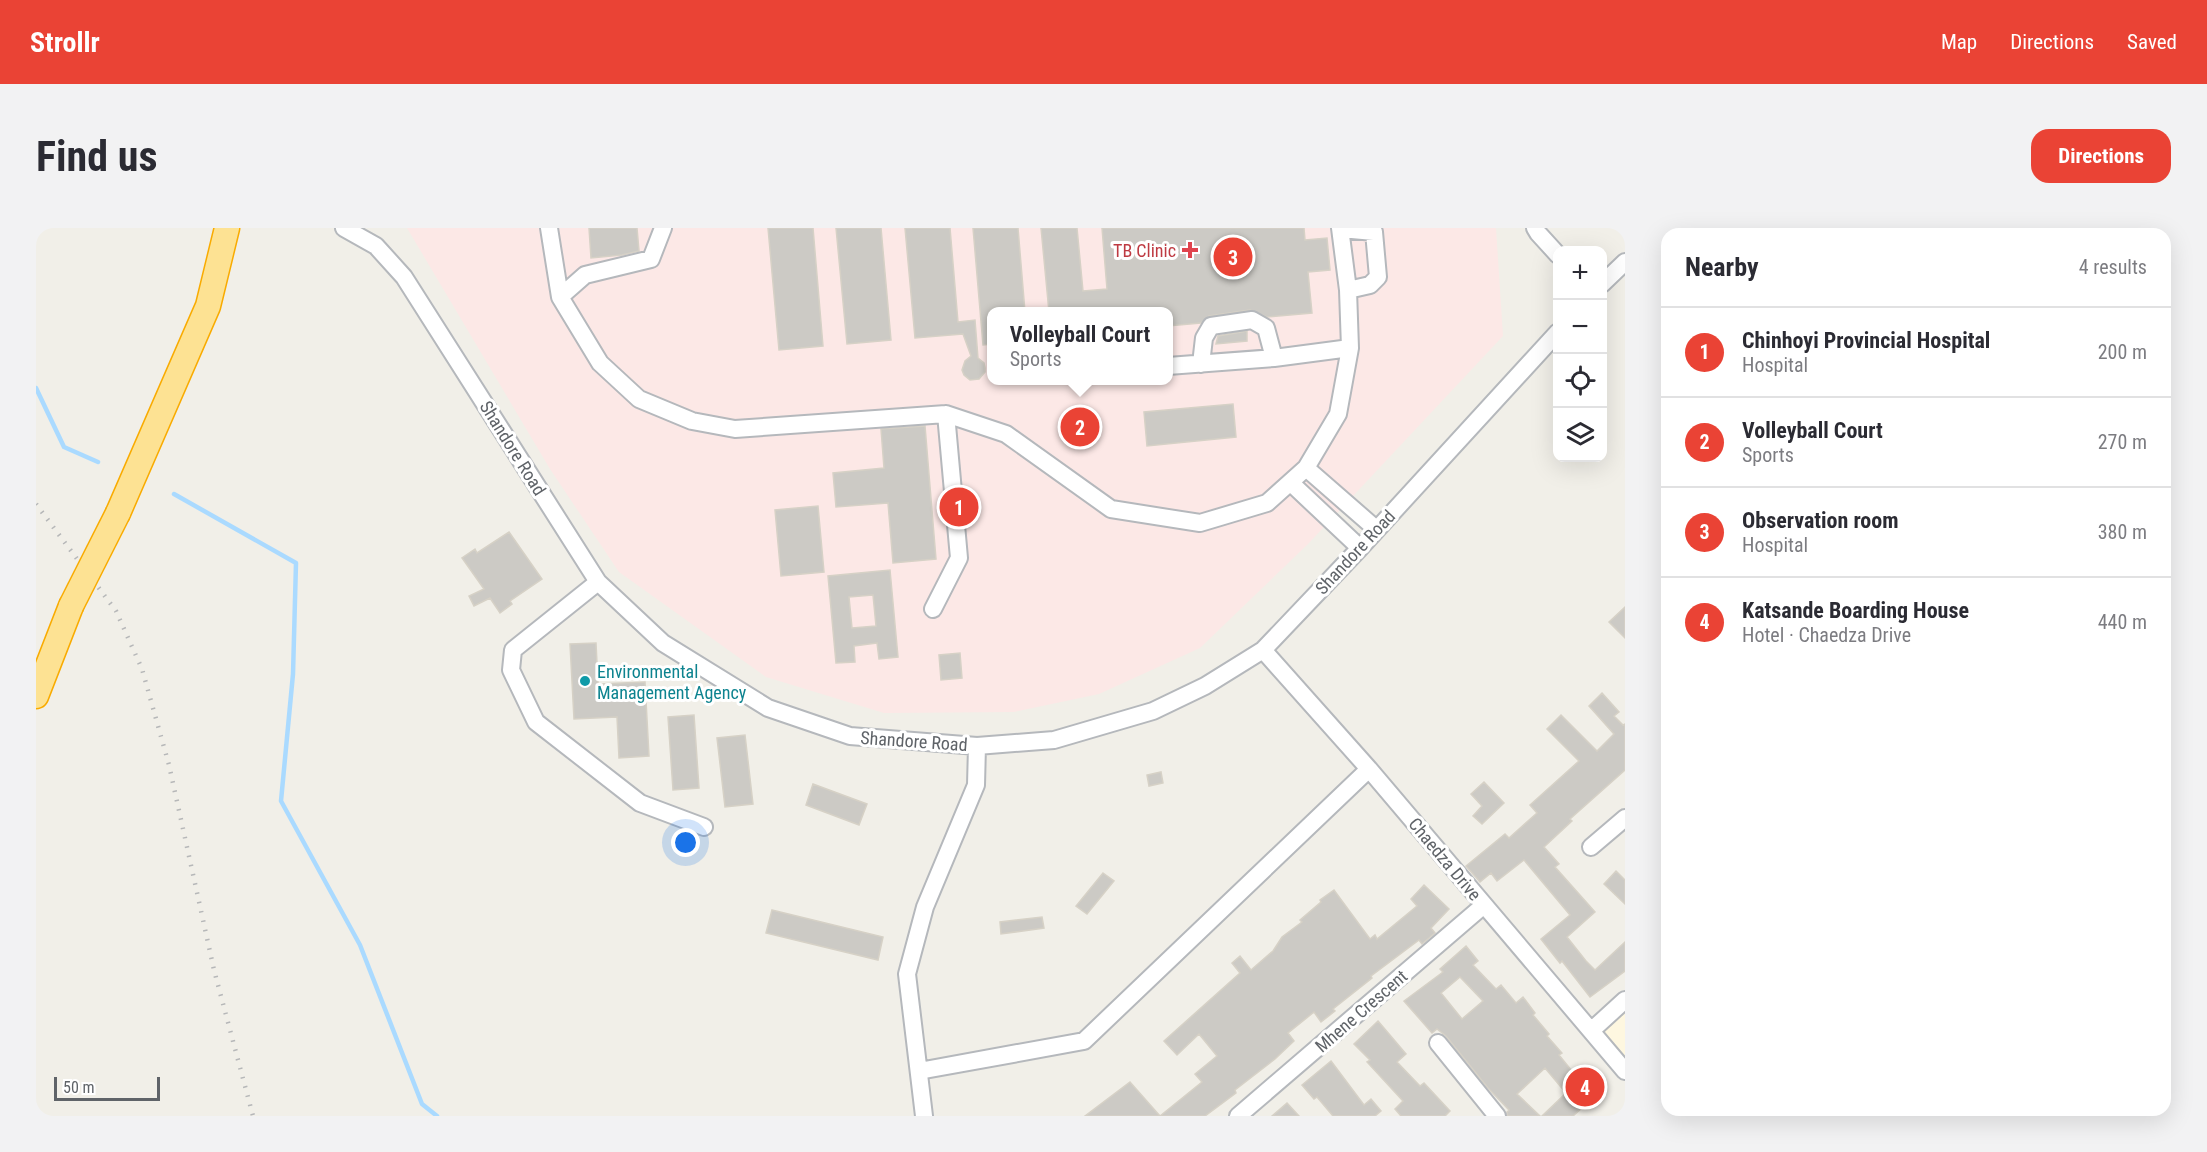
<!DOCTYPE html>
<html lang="en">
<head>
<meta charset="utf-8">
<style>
  :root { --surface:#fff; --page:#f2f2f3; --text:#2b2b33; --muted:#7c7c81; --line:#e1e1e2; --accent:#ea4335 }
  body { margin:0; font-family:"Roboto Condensed",sans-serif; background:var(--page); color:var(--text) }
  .controls { position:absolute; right:18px; top:18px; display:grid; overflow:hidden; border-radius:12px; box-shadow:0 6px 24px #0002 }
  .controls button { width:54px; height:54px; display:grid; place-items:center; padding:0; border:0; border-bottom:2px solid var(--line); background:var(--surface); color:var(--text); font:30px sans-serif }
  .scale { position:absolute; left:18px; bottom:15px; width:106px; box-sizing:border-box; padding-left:6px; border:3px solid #5f6368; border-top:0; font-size:16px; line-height:21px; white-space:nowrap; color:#5f6368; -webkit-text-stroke:4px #fff; paint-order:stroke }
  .you { position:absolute; left:650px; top:615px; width:21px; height:21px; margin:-15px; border:4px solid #fff; border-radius:50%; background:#1a73e8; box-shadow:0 0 0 9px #1a73e833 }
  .badge { display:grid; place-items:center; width:39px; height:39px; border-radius:50%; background:var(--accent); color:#fff; font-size:20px; font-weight:700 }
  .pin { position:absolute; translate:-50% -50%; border:3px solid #fff; box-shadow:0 2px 6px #0006 }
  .popup { position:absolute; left:951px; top:79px; width:186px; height:78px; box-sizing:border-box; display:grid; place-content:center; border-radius:12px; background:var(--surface); filter:drop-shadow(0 2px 4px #0005); font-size:20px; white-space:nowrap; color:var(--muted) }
  .popup b { font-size:22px; color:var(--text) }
  .popup::after { content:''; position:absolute; left:50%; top:100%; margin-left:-12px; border:12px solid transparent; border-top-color:var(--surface) }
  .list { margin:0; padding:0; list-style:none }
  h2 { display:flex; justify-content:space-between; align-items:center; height:78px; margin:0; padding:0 24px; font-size:26px }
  h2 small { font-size:20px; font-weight:400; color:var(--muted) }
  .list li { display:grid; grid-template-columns:39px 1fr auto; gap:18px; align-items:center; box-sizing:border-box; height:90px; padding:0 24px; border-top:2px solid var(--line) }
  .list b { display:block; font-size:22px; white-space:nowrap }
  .list p { margin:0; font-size:20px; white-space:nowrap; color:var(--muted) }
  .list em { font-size:20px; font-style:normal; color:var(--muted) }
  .icon { flex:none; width:33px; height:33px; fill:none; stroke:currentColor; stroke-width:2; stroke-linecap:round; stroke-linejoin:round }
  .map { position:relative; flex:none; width:1589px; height:888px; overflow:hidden; border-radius:18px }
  header { display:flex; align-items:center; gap:36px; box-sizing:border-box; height:84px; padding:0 30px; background:var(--accent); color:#fff }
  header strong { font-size:28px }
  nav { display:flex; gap:33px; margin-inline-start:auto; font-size:21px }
  .intro { display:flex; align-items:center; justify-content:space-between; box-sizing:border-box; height:144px; padding:0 36px }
  h1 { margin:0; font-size:42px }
  .button { padding:15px 27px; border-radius:18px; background:var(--accent); color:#fff; font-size:21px; font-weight:700 }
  main { display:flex; gap:36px; padding:0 36px }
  aside { flex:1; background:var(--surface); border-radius:18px; box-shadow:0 6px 24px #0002 }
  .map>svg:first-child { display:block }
</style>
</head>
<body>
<header>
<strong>Strollr</strong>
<nav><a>Map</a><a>Directions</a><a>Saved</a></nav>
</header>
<div class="intro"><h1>Find us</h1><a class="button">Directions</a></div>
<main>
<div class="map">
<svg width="1589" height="888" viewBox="0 0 1589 888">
  <rect width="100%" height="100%" fill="#f1efe8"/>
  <path fill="#fef7e0" d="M 1589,783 L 1589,836 L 1563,806 Z"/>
  <path fill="#fce8e6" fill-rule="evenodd" d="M 371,0 L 1460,0 L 1467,108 L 1272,316 L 1164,420 L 1063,466 L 978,484 L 848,485 L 730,449 L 583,344 L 514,241 ZM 956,83 L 1132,83 L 1132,152 L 956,152 Z"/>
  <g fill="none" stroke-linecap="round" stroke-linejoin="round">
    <path stroke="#aadaff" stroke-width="4.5" d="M 0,160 L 28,219 L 62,234
      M 138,266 L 260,335 L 257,446 L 245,573 L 324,717 L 386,876 L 401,888"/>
  </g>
  <path fill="#cccac5" stroke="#d6d1c6" stroke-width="1.5" fill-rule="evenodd" d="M 553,0 L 601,0 L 603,23 L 586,27 L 555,30 Z
    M 732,0 L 777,0 L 787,118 L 743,122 Z
    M 800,0 L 845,0 L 855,112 L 811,116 Z
    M 869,0 L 914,0 L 922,94 L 939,92 L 942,130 L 948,135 L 949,140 L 949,144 L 943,151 L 934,152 L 928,147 L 926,142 L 929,133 L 935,128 L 927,106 L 879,110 Z
    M 937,0 L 982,0 L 989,84 L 956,84 L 956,116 L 947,117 Z
    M 1005,0 L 1041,0 L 1047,63 L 1071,61 L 1066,0 L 1268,0 L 1269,12 L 1291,10 L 1294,42 L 1272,44 L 1276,85 L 1231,89 L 1214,82 L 1173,88 L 1165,95 L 1132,98 L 1132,84 L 1013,84 Z
    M 1211,103 L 1211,113 L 1180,116 L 1182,108 Z
    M 1197,176 L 1200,209 L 1111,218 L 1108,184 Z
    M 889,198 L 900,331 L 857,335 L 852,275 L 800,279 L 797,245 L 848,240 L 845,201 Z
    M 782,278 L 788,344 L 745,348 L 739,282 Z
    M 473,304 L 506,351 L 474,373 L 476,376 L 464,385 L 454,370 L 438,378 L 433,368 L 448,361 L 426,330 L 439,321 L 441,325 Z
    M 854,342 L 862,429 L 843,431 L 841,415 L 818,418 L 819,434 L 800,435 L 792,348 ZM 837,367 L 840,398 L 816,400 L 813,369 Z
    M 1589,379 L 1589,410 L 1573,394 Z
    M 560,415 L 562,456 L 609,454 L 613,528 L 583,530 L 581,489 L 538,491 L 534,416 Z
    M 924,425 L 926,450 L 905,452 L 903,427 Z
    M 1566,465 L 1583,484 L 1578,488 L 1587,497 L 1589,496 L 1589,542 L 1534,591 L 1536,593 L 1508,619 L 1523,636 L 1519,639 L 1559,684 L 1531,709 L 1550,733 L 1559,742 L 1589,714 L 1589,743 L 1554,769 L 1526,733 L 1524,735 L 1505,711 L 1534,687 L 1488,632 L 1461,653 L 1455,645 L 1444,654 L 1430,638 L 1469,606 L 1473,610 L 1501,585 L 1494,577 L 1543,533 L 1511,501 L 1525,487 L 1561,523 L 1578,506 L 1553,478 Z
    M 658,487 L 663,560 L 637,562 L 632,489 Z
    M 709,507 L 717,576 L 689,579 L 681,510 Z
    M 1125,544 L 1127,555 L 1113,558 L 1111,547 Z
    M 1448,554 L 1468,575 L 1446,596 L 1437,588 L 1446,578 L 1435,566 Z
    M 777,556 L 831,576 L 823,597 L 770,577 Z
    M 1580,643 L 1589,652 L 1589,676 L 1568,656 Z
    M 1067,645 L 1078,653 L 1051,686 L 1040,678 Z
    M 1388,657 L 1413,681 L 1395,700 L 1399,705 L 1386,716 L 1383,712 L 1335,748 L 1336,750 L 1297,781 L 1299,783 L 1285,794 L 1278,784 L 1252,805 L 1258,813 L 1239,831 L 1199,862 L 1200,865 L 1169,888 L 1049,888 L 1094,854 L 1124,888 L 1166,854 L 1159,846 L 1181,828 L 1163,806 L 1141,827 L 1128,813 L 1204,745 L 1196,735 L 1204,728 L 1215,742 L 1237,723 L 1246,709 L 1266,694 L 1264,692 L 1285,674 L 1284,672 L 1298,662 L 1334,711 L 1339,707 L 1341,711 L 1381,678 L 1375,671 Z
    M 736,682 L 847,709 L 842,732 L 730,705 Z
    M 1006,689 L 1008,700 L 965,706 L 964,694 Z
    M 1430,718 L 1442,733 L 1437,737 L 1460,761 L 1465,757 L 1480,775 L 1487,769 L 1499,785 L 1497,787 L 1513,806 L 1511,808 L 1526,825 L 1523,827 L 1544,853 L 1552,845 L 1567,861 L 1537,888 L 1506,888 L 1530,865 L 1509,840 L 1481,866 L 1504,888 L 1471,888 L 1471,884 L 1473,882 L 1452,860 L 1410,808 L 1401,801 L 1396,805 L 1368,773 L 1407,744 L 1404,741 ZM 1424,749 L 1447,773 L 1426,791 L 1405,765 Z
    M 1342,793 L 1370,826 L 1361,834 L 1384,858 L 1388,855 L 1414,883 L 1409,888 L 1365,888 L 1359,881 L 1367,873 L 1331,834 L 1334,832 L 1318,816 Z
    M 1295,833 L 1328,877 L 1335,871 L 1345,883 L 1339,888 L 1297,888 L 1281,869 L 1278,871 L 1266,857 Z
    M 1251,875 L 1263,888 L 1236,888 Z"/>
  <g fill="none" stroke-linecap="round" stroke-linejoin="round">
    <g stroke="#b5b8bc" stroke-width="20">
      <path id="minor" d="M 308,0 L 340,18 L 368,49 L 562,354 L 627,415 L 732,480 L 814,508 L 941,518 L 1018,512 L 1117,483 L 1169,458 L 1227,422 L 1324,320 L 1522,104
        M 513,0 L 524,69 L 564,135 L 603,171 L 656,193 L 699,201 L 910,186 L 970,206 L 1075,281 L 1164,295 L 1231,275 L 1270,240 L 1302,186 L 1314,120 L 1312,62 L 1304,0
        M 1499,0 L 1502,5 L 1522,27
        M 1305,1 L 1338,4 L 1342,49 L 1334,57 L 1312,62
        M 1566,56 L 1589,34
        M 524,69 L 549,47 L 615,31 L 627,0
        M 1165,136 L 1168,110 L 1175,98 L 1216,92 L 1230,100 L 1238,130
        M 1132,138 L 1238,130 L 1314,120
        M 1270,240 L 1340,301
        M 1255,255 L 1324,320
        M 562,354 L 477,422 L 475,442 L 500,494 L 604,575 L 668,599
        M 897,381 L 923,330 L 910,186
        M 1227,422 L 1333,541 L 1589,843
        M 1555,619 L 1589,590
        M 1556,802 L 1589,772
        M 1402,815 L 1461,888
        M 883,843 L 1048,813 L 1333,541
        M 888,888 L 871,746 L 889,679 L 940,557 L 941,518
        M 1202,888 L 1448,677"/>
    </g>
    <g stroke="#f9ab00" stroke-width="27">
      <path id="highway" d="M 82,285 L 172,78 L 191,0
        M 0,468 L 35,378"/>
    </g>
    <use href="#minor" stroke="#fff" stroke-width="16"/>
    <use href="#highway" stroke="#fde293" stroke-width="24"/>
    <path stroke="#b6b7b8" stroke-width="4.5" stroke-dasharray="1.5 8" stroke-linecap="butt" d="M 0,276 L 80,383 L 106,441 L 133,537 L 178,742 L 217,888"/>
    <g stroke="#f9ab00" stroke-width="27" stroke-linecap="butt">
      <path id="highway-bridge" d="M 35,378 L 82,285"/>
    </g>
    <use href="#highway-bridge" stroke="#fde293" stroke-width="24"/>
  </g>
  <path fill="#e0444e" stroke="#fff" stroke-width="2" d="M1151 13h6v6h6v6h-6v6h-6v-6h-6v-6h6z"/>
  <circle fill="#0f9aa8" stroke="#fff" stroke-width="2" cx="549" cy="453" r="6"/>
  <g text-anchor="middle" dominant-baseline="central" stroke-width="6" stroke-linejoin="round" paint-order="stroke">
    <g font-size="18" fill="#be3a42" stroke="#fff" text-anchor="end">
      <text x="1140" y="22">TB Clinic</text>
    </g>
    <g font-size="18" fill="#5f6368" stroke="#fff">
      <text transform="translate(477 220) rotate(58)">Shandore Road</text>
      <text transform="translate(1319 324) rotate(-47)">Shandore Road</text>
      <text transform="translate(878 513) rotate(4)">Shandore Road</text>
      <text transform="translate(1409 631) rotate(50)">Chaedza Drive</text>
      <text transform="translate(1325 783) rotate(-41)">Mhene Crescent</text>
    </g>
    <g font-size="18" fill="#0d838f" stroke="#fff" text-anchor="start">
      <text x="561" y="443">Environmental<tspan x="561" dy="21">Management Agency</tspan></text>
    </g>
  </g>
</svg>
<div class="controls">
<button>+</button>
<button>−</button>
<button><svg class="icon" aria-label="locate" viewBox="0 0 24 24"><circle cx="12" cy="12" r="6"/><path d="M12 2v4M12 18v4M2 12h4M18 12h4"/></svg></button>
<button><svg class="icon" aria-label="layers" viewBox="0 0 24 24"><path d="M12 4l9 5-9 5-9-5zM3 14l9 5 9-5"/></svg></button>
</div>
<div class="scale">50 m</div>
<div class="you"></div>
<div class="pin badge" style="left:923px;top:279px">1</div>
<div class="pin badge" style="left:1044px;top:199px">2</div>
<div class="popup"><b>Volleyball Court</b>Sports</div>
<div class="pin badge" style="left:1197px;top:29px">3</div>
<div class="pin badge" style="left:1549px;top:859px">4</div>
</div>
<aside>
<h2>Nearby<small>4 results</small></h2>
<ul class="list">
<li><span class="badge">1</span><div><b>Chinhoyi Provincial Hospital</b><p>Hospital</p></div><em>200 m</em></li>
<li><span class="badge">2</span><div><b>Volleyball Court</b><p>Sports</p></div><em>270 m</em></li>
<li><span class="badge">3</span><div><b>Observation room</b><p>Hospital</p></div><em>380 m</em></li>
<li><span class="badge">4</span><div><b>Katsande Boarding House</b><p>Hotel · Chaedza Drive</p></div><em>440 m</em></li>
</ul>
</aside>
</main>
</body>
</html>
